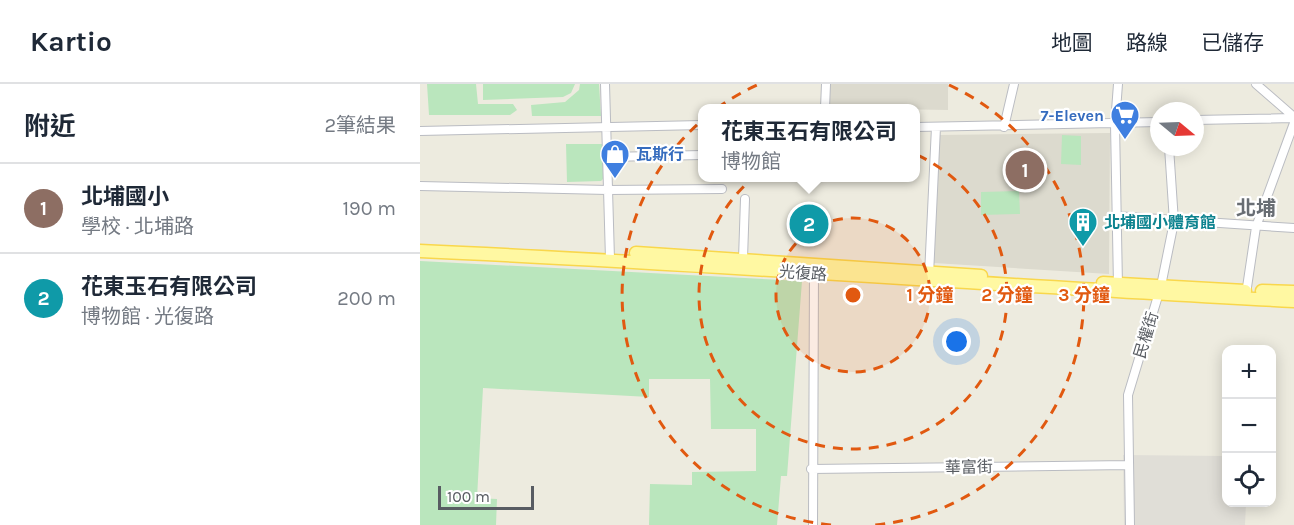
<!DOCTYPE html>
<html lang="zh-TW">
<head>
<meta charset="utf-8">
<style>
  :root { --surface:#fff; --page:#f2f2f3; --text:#1f2937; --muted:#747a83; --line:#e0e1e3; --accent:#f3411f }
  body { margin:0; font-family:Karla,"Noto Sans TC",sans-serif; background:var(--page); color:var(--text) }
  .controls { position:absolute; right:18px; bottom:18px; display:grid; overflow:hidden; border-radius:12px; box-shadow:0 3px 15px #0003 }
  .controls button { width:54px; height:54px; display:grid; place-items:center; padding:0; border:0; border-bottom:2px solid var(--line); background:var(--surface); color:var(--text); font:30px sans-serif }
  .compass { position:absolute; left:730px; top:18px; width:54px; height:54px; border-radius:50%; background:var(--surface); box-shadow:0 3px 15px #0003; rotate:109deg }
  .scale { position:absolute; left:18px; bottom:15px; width:96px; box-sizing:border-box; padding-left:6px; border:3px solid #585c62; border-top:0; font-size:16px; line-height:21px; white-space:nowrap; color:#585c62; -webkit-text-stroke:4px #fff; paint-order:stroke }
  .you { position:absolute; left:537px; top:258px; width:21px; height:21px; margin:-15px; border:4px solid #fff; border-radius:50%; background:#1a73e8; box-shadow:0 0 0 9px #1a73e833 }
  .badge { display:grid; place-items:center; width:39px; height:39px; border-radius:50%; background:var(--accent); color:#fff; font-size:20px; font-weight:700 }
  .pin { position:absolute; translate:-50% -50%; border:3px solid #fff; box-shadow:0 2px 6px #0006 }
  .popup { position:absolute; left:278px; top:20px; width:222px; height:78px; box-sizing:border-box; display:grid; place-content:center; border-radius:12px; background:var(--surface); filter:drop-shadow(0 2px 4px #0005); font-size:20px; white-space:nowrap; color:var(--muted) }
  .popup b { font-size:22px; color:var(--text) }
  .popup::after { content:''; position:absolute; left:50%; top:100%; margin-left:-12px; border:12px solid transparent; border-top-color:var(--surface) }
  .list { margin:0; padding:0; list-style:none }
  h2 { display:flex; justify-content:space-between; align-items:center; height:78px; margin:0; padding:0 24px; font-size:26px }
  h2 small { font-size:20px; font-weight:400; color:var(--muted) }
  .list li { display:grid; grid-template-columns:39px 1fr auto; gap:18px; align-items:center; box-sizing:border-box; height:90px; padding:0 24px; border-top:2px solid var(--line) }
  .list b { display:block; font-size:22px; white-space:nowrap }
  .list p { margin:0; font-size:20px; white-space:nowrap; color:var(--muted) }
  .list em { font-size:20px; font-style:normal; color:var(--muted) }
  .icon { flex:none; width:33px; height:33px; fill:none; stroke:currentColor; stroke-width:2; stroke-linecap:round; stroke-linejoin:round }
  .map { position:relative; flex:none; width:874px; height:441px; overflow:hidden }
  header { display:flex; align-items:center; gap:36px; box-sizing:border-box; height:84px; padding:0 30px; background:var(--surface); border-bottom:2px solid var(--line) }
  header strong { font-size:28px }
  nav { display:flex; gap:33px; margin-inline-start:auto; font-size:21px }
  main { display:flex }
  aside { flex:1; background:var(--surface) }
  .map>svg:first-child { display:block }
</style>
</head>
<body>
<header>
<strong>Kartio</strong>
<nav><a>地圖</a><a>路線</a><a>已儲存</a></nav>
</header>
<main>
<aside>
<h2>附近<small>2筆結果</small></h2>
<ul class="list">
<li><span class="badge" style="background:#8d6e63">1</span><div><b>北埔國小</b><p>學校 · 北埔路</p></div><em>190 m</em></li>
<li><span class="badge" style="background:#0f9aa8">2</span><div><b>花東玉石有限公司</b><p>博物館 · 光復路</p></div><em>200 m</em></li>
</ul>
</aside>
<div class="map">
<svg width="874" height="441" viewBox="0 0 874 441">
  <rect width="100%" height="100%" fill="#edebdf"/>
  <path fill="#e0ded7" d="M 703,371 L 806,372 L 806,418 L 826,419 L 825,441 L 704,441 Z"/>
  <path fill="#dcdace" d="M 408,0 L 528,0 L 528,26 L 407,24 Z
    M 690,49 L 689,190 L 514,179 L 520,51 Z"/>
  <path fill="#bae6bd" d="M 7,0 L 56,0 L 58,20 L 93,20 L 97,26 L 90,31 L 9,31 Z
    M 63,0 L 155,0 L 151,9 L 143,13 L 63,16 Z
    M 160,0 L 179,0 L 181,32 L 112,32 L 111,21 L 145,18 L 159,6 Z
    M 642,51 L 661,52 L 661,81 L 641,80 Z
    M 146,60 L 182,60 L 185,93 L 181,97 L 147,98 Z
    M 599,107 L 600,130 L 561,131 L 561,108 Z
    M 0,177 L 382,197 L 367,392 L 361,392 L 357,441 L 229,441 L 230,400 L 272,401 L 272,388 L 336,387 L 336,345 L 291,345 L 290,295 L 229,295 L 229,313 L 63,304 L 57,414 L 77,415 L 76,441 L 0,441 Z"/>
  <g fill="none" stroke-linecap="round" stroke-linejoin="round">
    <g stroke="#babcc2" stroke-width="10">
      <path id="minor" d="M 185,0 L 190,175
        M 836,0 L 874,33
        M 405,24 L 406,0
        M 775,36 L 874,34
        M 496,43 L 739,38
        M 584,43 L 594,0
        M 0,47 L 282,41
        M 187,73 L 282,71
        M 0,102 L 188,106 L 302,105
        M 695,132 L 874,144
        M 323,175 L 325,115
        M 509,191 L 516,43
        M 698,202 L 695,40 L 698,0
        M 826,210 L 836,143 L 874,39
        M 391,385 L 708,381
        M 393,441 L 394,185
        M 710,441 L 708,311 L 741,202 L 754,138 L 749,63"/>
    </g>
    <g stroke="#f9d74c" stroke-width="15">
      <path id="primary" d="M 0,167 C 292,180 583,202 874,217
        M 216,169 L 561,192
        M 683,199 L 825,207
        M 842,207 L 874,208"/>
    </g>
    <use href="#minor" stroke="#fff" stroke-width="8"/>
    <use href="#primary" stroke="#fff8a2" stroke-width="12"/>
  </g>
  <circle cx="433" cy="211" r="77" fill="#e15910" fill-opacity=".12"/>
  <g fill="none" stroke="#e15910" stroke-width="3" stroke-dasharray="10 8">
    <circle cx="433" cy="211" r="77"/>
    <circle cx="433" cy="211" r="154"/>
    <path d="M411 441A231 231 0 0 1 337 1M529 1A231 231 0 0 1 455 441"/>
  </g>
  <defs>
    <g id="supermarket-pin" transform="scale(1.5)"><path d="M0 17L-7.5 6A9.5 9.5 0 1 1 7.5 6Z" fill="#3f7fe0" stroke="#fff"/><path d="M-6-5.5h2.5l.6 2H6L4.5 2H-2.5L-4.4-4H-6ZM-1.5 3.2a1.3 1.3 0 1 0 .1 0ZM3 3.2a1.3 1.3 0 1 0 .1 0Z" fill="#fff"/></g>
    <g id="shop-pin" transform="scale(1.5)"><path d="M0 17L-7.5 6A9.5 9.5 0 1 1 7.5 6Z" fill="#3f7fe0" stroke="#fff"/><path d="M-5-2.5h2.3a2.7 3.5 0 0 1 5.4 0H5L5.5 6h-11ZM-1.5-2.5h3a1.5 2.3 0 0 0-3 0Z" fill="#fff"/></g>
    <g id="building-pin" transform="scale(1.5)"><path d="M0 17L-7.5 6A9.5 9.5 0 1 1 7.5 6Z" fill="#0f9aa8" stroke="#fff"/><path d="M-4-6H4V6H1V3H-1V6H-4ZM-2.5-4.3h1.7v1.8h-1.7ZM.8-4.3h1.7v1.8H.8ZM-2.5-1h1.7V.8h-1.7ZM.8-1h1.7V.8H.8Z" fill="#fff"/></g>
  </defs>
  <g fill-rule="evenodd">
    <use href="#supermarket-pin" x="705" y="31"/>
    <use href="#shop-pin" x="195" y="70"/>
    <use href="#building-pin" x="663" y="138"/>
  </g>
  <g text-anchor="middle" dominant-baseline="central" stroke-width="4.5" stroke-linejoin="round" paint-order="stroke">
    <g font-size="16" font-weight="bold" fill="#366cbe" stroke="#fff" text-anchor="end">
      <text x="684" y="31">7-Eleven</text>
      <text x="216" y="70" text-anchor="start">瓦斯行</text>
    </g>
    <g font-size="16" font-weight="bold" fill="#0d838f" stroke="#fff" text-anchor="start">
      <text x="684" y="138">北埔國小體育館</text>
    </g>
    <g font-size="16" fill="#585c62" stroke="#fff">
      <text transform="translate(383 189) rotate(4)">光復路</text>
      <text transform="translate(726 251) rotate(-73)">民權街</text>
      <text transform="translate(549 383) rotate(-1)">華富街</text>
    </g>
    <g font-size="20" font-weight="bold" fill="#696e74" stroke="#fff">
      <text x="836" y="124">北埔</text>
    </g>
  </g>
  <circle cx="433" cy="211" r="9" fill="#e15910" stroke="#fff" stroke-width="3"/>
  <g font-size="18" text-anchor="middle" font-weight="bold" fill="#e15910" stroke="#fff" stroke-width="4.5" stroke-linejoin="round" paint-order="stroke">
    <text x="510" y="217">1 分鐘</text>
    <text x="587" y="217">2 分鐘</text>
    <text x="664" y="217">3 分鐘</text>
  </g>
</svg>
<div class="controls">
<button>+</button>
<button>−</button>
<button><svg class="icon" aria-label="locate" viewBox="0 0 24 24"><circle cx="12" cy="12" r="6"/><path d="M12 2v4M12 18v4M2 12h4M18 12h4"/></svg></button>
</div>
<svg class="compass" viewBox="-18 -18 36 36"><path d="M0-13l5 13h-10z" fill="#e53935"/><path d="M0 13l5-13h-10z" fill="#747a83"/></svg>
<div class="scale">100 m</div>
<div class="you"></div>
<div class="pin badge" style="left:605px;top:86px;background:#8d6e63">1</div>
<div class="pin badge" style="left:389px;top:140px;background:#0f9aa8">2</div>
<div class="popup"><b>花東玉石有限公司</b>博物館</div>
</div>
</main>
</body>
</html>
